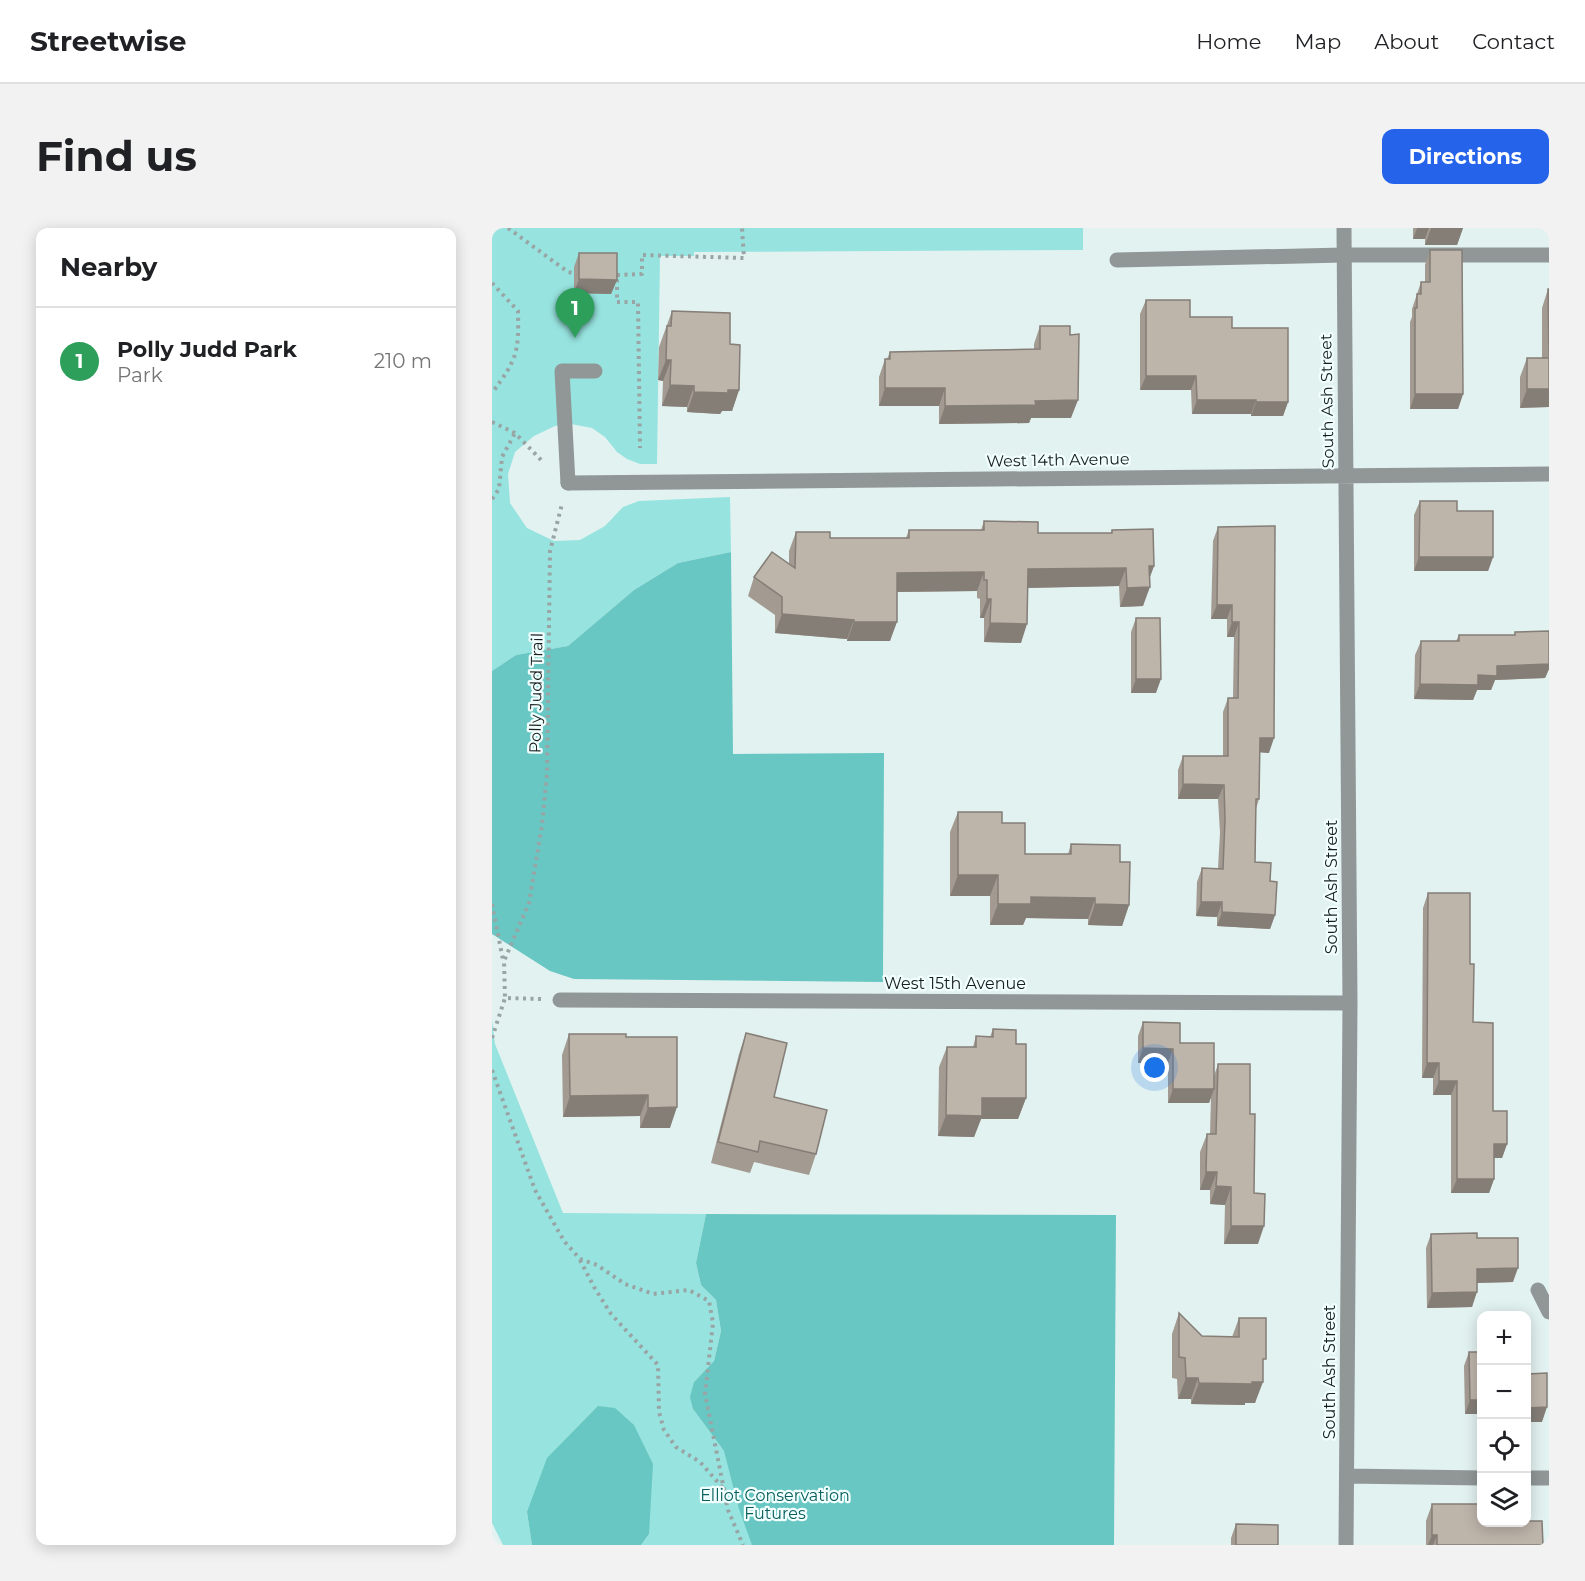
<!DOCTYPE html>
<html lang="en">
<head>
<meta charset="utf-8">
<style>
  :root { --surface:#fff; --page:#f2f2f2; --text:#202124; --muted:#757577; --line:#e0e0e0; --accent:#2563eb }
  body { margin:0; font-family:Montserrat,sans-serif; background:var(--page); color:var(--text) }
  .controls { position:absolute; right:18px; bottom:18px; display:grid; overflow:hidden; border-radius:12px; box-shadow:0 3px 15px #0003 }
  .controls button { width:54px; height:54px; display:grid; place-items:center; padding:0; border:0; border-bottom:2px solid var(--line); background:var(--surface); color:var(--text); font:30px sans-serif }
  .you { position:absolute; left:663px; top:840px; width:21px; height:21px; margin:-15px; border:4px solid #fff; border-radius:50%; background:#1a73e8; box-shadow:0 0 0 9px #1a73e833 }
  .badge { display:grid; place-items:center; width:39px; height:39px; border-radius:50%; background:var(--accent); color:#fff; font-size:20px; font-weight:700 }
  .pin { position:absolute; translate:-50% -50px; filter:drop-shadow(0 2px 3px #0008) }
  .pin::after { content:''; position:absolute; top:32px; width:21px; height:18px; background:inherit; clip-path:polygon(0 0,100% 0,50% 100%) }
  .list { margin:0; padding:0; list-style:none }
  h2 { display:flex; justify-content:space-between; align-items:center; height:78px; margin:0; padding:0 24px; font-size:26px }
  h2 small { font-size:20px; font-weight:400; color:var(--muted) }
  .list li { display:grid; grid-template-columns:39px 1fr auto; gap:18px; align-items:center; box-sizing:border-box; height:108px; padding:0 24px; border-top:2px solid var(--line) }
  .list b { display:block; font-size:22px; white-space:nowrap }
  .list p { margin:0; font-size:20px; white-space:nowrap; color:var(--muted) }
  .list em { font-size:20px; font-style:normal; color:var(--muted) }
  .icon { flex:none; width:33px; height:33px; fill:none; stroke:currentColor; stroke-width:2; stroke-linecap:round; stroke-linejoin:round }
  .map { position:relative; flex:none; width:1057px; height:1317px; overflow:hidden; border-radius:12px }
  header { display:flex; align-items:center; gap:36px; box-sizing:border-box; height:84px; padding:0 30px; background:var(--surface); border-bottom:2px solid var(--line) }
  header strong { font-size:28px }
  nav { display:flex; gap:33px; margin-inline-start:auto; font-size:21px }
  .intro { display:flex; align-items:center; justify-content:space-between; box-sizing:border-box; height:144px; padding:0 36px }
  h1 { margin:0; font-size:42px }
  .button { padding:15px 27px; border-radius:12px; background:var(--accent); color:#fff; font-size:21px; font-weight:700 }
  main { display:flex; gap:36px; padding:0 36px }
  aside { flex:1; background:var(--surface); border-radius:12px; box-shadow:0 3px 15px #0003 }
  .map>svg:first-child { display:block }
</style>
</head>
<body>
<header>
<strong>Streetwise</strong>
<nav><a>Home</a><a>Map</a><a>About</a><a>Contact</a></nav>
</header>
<div class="intro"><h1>Find us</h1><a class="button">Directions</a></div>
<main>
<aside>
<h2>Nearby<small></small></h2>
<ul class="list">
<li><span class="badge" style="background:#2e9e5b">1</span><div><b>Polly Judd Park</b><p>Park</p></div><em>210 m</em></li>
</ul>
</aside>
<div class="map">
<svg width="1057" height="1317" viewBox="0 0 1057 1317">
  <rect width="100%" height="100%" fill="#e2f2f1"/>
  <path fill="#97e3df" d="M 0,0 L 591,0 L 591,22 L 202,24 L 202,28 L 168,28 L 165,236 L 148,236 L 135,231 L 125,224 L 113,209 L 100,200 L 79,196 L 63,198 L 42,208 L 23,224 L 16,246 L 18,275 L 35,300 L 62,313 L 88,312 L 113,298 L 131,279 L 147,273 L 238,269 L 239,324 L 186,335 L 142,362 L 76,418 L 24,427 L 0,443 Z
    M 0,792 L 3,816 L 71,985 L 214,986 L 204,1035 L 209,1057 L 224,1072 L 229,1103 L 222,1133 L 202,1154 L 201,1181 L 232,1223 L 574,1317 L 149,1317 L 157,1306 L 35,1284 L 40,1317 L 11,1317 L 0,1295 Z"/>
  <path fill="#68c7c3" d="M 239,324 L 241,526 L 392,525 L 391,754 L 82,751 L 58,743 L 0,706 L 0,443 L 24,427 L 76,418 L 142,362 L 186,335 Z
    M 214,986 L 624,987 L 622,1317 L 260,1317 L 247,1281 L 232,1223 L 201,1181 L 198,1169 L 202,1154 L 222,1133 L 229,1103 L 224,1072 L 209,1057 L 204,1035 Z
    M 106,1178 L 123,1180 L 142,1197 L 161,1236 L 157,1306 L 149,1317 L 40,1317 L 35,1284 L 55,1230 Z"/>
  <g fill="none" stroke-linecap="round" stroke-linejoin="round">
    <path stroke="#99a5a5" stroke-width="4" stroke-dasharray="3 4.5" stroke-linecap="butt" d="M 16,0 L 76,44 L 85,46
      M 122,47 L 125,47 L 125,74 L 146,74 L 148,220
      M 125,47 L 150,46 L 150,27 L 252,30 L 250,0
      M 0,55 L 26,83 C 27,125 25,131 0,165
      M 0,194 L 23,205 L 52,235
      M 0,271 L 7,261 L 10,229 L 23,205
      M 0,676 L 11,732
      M 49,771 L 13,770 L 12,733 L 37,675 L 50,597 L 55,546 L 58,323 L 70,276
      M 0,810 L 13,770
      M 0,842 L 43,962 L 72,1013 L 88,1031 L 105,1037 L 133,1056 L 161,1066 L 197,1062 L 217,1073 L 221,1095 L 213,1166 L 236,1282 L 251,1317
      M 88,1032 L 102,1059 L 119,1086 L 166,1137 L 167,1184 L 172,1202 L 184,1219 L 208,1234 L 231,1260"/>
    <path stroke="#909796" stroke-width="15" d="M 625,32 L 852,27 L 1057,27
      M 76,255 L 70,143 L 103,143
      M 1046,1062 L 1057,1084"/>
    <path stroke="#909796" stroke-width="15" d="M 852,0 L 858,775 L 854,1317
      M 76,255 L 1057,246
      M 68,772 L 858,775
      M 855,1248 L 990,1250
      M 1034,1250 L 1057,1250"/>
  </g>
  <path fill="#a39b92" d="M 921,0 L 971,0 L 965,17 L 933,17 L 933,11 L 921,11 Z
    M 938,22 L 971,166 L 966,181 L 918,181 L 918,94 L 920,89 L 920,81 L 929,54 L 933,54 L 933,37 Z
    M 87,25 L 125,52 L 119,66 L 82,65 L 82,39 Z
    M 1056,61 L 1057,179 L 1028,180 L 1028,149 L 1035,130 L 1050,130 L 1050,80 Z
    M 654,72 L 698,89 L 740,100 L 796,174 L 791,188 L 759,188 L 759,186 L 700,186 L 699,162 L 648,162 L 648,86 Z
    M 180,83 L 238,116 L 247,162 L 240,183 L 230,183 L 228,186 L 195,184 L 195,179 L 170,178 L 171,153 L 166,152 L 167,119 Z
    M 548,98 L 579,190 L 539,190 L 537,195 L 447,196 L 447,178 L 387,178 L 387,149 L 393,131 L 395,131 L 398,124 L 542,121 L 542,116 Z
    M 928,273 L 965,283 L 1001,329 L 996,343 L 922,343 L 922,287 Z
    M 492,293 L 546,305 L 619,305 L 620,302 L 662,338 L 658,348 L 651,378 L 628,379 L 627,358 L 536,360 L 529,415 L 492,414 L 492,390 L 488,390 L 488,371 L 485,370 L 485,363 L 405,364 L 398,413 L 355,413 L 355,411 L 283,405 L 283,387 L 256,368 L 262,349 L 297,336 L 297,323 L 304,304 L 338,310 L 414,310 L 417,302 L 489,302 Z
    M 726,299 L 777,525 L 768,524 L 767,571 L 764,581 L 763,634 L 778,653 L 783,687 L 778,701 L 725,698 L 725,689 L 704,688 L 705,654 L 710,640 L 726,640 L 728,605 L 726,571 L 686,571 L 686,542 L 691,528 L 731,528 L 731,484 L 736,470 L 741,470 L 742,409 L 735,409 L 735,391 L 719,391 L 721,313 Z
    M 644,390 L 664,465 L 639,465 L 639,404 Z
    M 1023,404 L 1057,436 L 1057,441 L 1053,450 L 1003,452 L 999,462 L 985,462 L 981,472 L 922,471 L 923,427 L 929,413 L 964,413 L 967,407 L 1022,407 Z
    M 466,584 L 510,595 L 533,626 L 576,626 L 579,616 L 628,634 L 637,677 L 630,698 L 596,697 L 596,691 L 534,690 L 531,697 L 498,697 L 498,668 L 458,668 L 458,604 Z
    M 936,665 L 978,736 L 981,794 L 1001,883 L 1015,916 L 1010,930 L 1002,930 L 1002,951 L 997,965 L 959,965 L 959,867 L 941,867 L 941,850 L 930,850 L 931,680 Z
    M 651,794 L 688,815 L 722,848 L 726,836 L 758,886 L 762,965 L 766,1016 L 732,1016 L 733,977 L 718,976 L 718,962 L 708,962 L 708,924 L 715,906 L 718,906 L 719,869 L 717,875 L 676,875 L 676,835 L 646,835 L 646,808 Z
    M 501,801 L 524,816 L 534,870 L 526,891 L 489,891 L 482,909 L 446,908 L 447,839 L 455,819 L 481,819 L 484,808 L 498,809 Z
    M 254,805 L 282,869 L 324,926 L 317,947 L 262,934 L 258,945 L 219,935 L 247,826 Z
    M 77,806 L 134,809 L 178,900 L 148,900 L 148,888 L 71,889 L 70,827 Z
    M 939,1006 L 985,1010 L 1021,1054 L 985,1055 L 980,1079 L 935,1080 L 934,1020 Z
    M 687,1085 L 710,1108 L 740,1109 L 747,1090 L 771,1140 L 763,1175 L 753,1175 L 753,1177 L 699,1176 L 699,1171 L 686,1171 L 685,1151 L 680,1150 L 680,1106 Z
    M 977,1124 L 990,1186 L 973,1186 L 972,1138 Z
    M 940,1276 L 990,1294 L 1051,1317 L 934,1317 L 934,1293 Z
    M 744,1296 L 786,1317 L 739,1317 L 739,1310 Z"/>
  <path fill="#847e77" d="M 925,0 L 937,0 L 933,11 L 921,11 Z
    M 939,0 L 971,0 L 965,17 L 933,17 Z
    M 87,51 L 125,52 L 119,66 L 82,65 Z
    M 174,132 L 179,132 L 171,153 L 166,152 Z
    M 654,148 L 704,148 L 699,162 L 648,162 Z
    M 178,157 L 202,158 L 195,179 L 170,178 Z
    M 393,160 L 453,160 L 447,178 L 387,178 Z
    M 1035,161 L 1057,161 L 1057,179 L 1028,180 Z
    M 236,162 L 247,162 L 240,183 L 230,183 L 228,186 L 195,184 L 202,164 Z
    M 923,166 L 971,166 L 966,181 L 918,181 Z
    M 586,172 L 579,190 L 539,190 L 537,195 L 447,196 L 453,178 L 543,173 Z
    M 705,172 L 764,172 L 759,186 L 700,186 Z
    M 764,174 L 796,174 L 791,188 L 759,188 Z
    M 927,329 L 1001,329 L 996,343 L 922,343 Z
    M 657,338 L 662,338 L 655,357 Z
    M 634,340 L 627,358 L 529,360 L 536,341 Z
    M 492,344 L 485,363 L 398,364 L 405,345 Z
    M 658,359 L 651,378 L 628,379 L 635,360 Z
    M 495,371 L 499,371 L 492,390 L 488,390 Z
    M 725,377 L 740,377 L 735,391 L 719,391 Z
    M 290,386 L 362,392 L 355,411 L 283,405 Z
    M 362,394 L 405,394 L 398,413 L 355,413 Z
    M 740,394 L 747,394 L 742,409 L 735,409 Z
    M 498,395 L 535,396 L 529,415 L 492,414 Z
    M 1057,436 L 1057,441 L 1053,450 L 1003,452 L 999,462 L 985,462 L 981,472 L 922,471 L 928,456 L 1005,438 Z
    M 644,451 L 669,451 L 664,465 L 639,465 Z
    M 768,510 L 782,510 L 777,525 L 763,524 Z
    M 691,556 L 732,557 L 726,571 L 686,571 Z
    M 466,647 L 506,647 L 498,668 L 458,668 Z
    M 539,669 L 603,670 L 596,691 L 534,690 L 531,697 L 498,697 L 506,676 Z
    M 709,674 L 730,674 L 725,689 L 704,688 Z
    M 603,676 L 637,677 L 630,698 L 596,697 Z
    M 730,684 L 783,687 L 778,701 L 725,698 Z
    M 651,820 L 681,821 L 676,835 L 646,835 Z
    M 935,835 L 947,835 L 941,850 L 930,850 Z
    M 947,853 L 965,853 L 959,867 L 941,867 Z
    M 681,861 L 722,861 L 717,875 L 676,875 Z
    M 156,867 L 148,888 L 71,889 L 78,868 Z
    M 490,870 L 534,870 L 526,891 L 489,891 L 482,909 L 446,908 L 454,887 Z
    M 185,879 L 178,900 L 148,900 L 156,880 Z
    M 1002,916 L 1015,916 L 1010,930 L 997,930 Z
    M 714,944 L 725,944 L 718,962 L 708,962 Z
    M 965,951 L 1002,951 L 997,965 L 959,965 Z
    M 724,958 L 739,959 L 733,977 L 718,976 Z
    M 739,998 L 772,998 L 766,1016 L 732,1016 Z
    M 1026,1040 L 1021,1054 L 980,1055 L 985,1041 Z
    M 985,1064 L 980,1079 L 935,1080 L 940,1065 Z
    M 694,1150 L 706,1150 L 699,1171 L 686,1171 Z
    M 771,1154 L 763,1175 L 753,1175 L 753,1177 L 699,1176 L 707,1155 Z
    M 978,1172 L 990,1172 L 990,1186 L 973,1186 Z
    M 1055,1179 L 1050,1194 L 1035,1194 L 1035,1180 Z
    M 940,1307 L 945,1307 L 941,1317 L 936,1317 Z"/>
  <path fill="#bdb4aa" stroke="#847e77" stroke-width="1.5" d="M 938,22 L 970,22 L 971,166 L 923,166 L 923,80 L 925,80 L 925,66 L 929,66 L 929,54 L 938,54 Z
    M 87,25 L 125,25 L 125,52 L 87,51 Z
    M 1056,61 L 1057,61 L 1057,161 L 1035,161 L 1035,130 L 1057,130 Z
    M 654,72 L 698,72 L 698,89 L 740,89 L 740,100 L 796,100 L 796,174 L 764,174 L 764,172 L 705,172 L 704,148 L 654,148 Z
    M 180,83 L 238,85 L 238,116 L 248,117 L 247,162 L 236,162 L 236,165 L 202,164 L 202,158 L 178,157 L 179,132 L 174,132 L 175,98 L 179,98 Z
    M 548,98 L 578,98 L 578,107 L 587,106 L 586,172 L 543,173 L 544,177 L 453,178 L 453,160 L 393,160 L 393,131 L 398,131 L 398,124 L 548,121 Z
    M 928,273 L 965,273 L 965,283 L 1001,283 L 1001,329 L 927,329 Z
    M 492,293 L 546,294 L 546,305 L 620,305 L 620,302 L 661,301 L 662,338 L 657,338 L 658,359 L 635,360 L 634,340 L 536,341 L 535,396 L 498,395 L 499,371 L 495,371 L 495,352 L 492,352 L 492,344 L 405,345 L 405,394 L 362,394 L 362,392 L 290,386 L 290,369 L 262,349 L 280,324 L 303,340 L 304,304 L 338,304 L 338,310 L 417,310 L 417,302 L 492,302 Z
    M 783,298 L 782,510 L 768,510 L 767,571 L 764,571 L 763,634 L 779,635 L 778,653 L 785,654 L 783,687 L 730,684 L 730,674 L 709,674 L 710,640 L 731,641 L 733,591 L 732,557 L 691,556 L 691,528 L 736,528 L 736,470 L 746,470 L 747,394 L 740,394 L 740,377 L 725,377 L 726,299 Z
    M 644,390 L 668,390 L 669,451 L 644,451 Z
    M 1057,403 L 1057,436 L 1005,438 L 1005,448 L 986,447 L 986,457 L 928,456 L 929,413 L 967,413 L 967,407 L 1023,407 L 1023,404 Z
    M 466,584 L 510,584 L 510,595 L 533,595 L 533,626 L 579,626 L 579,616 L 628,617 L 628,634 L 638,634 L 637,677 L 603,676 L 603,670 L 539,669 L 539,676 L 506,676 L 506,647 L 466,647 Z
    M 936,665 L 978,665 L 978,736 L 982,736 L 981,794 L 1001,795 L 1001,883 L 1015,883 L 1015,916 L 1002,916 L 1002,951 L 965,951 L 965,853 L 947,853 L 947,835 L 935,835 Z
    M 651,794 L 688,795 L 688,815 L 722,815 L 722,861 L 681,861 L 681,821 L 651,820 Z
    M 501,801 L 524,802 L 524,816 L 534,816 L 534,870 L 490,870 L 490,888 L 454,887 L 455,819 L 484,819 L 484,808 L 501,809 Z
    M 254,805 L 295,815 L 282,869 L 335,882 L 324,926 L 268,913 L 266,924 L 226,914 Z
    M 77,806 L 134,806 L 134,809 L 185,809 L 185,879 L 156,880 L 156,867 L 78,868 Z
    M 726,836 L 758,836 L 758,886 L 763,886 L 762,965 L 773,966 L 772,998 L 739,998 L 739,959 L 724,958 L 725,944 L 714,944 L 715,906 L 724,906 Z
    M 985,1005 L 985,1010 L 1026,1010 L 1026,1040 L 985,1041 L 985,1064 L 940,1065 L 939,1006 Z
    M 687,1085 L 710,1108 L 747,1109 L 747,1090 L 774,1090 L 774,1131 L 771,1131 L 771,1154 L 760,1154 L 760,1156 L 707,1155 L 706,1150 L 694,1150 L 693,1130 L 687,1129 Z
    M 977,1124 L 990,1124 L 990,1172 L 978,1172 Z
    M 1055,1145 L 1055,1179 L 1035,1180 L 1035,1146 Z
    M 940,1276 L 990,1276 L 990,1294 L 1035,1294 L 1035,1293 L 1050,1293 L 1051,1317 L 945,1317 L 945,1307 L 940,1307 Z
    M 744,1296 L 786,1297 L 786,1317 L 744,1317 Z"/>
  <g text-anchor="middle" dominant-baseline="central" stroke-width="4.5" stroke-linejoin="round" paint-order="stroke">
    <g font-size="16" fill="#171d1d" stroke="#f1fffe">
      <text transform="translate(835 173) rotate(-91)">South Ash Street</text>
      <text transform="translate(566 232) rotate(-1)">West 14th Avenue</text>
      <text transform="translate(44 465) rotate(-89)">Polly Judd Trail</text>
      <text transform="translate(839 659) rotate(-90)">South Ash Street</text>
      <text x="463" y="755">West 15th Avenue</text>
      <text transform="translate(837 1144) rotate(-90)">South Ash Street</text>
    </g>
    <g font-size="16" fill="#085e5c" stroke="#f1fffe">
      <text x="283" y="1267">Elliot Conservation<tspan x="283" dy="18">Futures</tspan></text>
    </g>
  </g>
</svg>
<div class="controls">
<button>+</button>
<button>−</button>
<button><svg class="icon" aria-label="locate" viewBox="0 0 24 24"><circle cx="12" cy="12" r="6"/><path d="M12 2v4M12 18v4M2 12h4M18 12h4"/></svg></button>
<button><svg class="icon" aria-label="layers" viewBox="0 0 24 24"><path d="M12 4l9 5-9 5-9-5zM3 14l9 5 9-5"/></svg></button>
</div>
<div class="you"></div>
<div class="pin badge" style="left:83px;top:110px;background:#2e9e5b">1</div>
</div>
</main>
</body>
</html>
